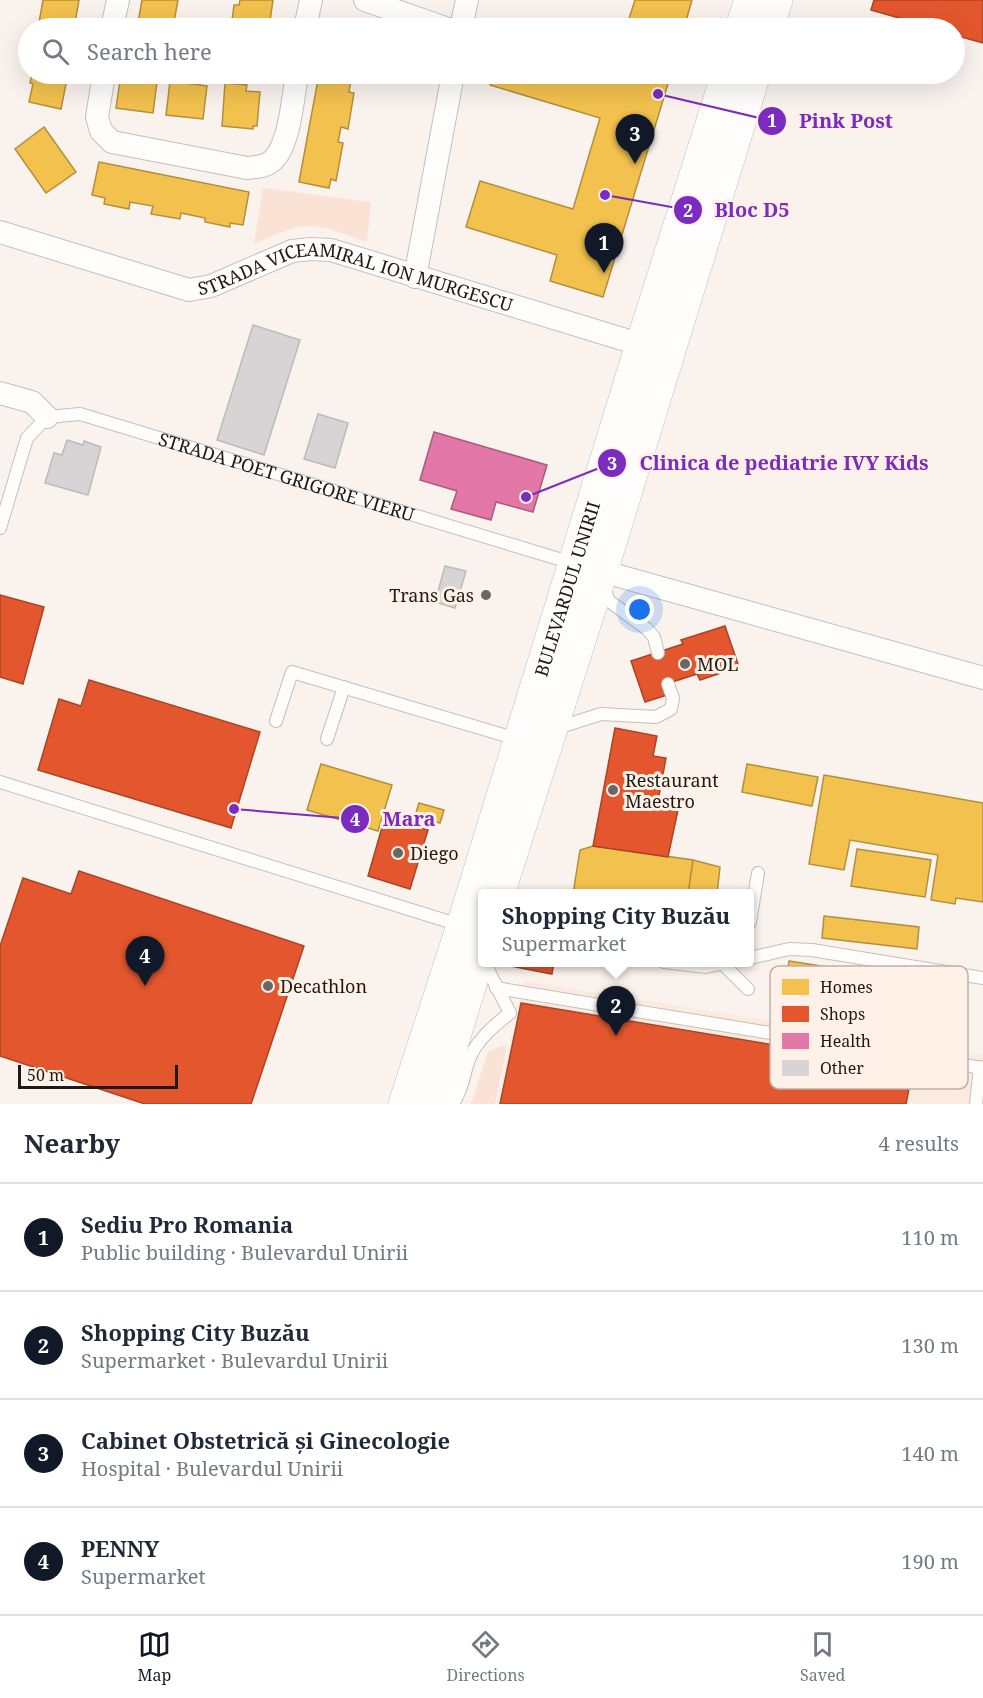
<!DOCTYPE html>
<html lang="en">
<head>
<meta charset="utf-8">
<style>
  :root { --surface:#fff; --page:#f2f2f3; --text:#1f2937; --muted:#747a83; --line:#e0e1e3; --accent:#111827 }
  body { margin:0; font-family:"Noto Serif",serif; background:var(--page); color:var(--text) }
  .scale { position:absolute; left:18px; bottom:15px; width:160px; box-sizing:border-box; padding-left:6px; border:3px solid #1f1915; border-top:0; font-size:16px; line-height:21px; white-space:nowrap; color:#1f1915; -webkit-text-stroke:4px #fff1e8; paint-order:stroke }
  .you { position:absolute; left:640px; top:610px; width:21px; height:21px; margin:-15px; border:4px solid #fff; border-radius:50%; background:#1a73e8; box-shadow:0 0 0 9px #1a73e833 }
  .badge { display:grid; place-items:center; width:39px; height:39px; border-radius:50%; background:var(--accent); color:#fff; font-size:20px; font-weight:700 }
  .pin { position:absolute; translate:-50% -50px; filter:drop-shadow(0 2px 3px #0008) }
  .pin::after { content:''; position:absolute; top:32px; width:21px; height:18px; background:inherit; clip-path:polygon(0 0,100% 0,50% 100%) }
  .popup { position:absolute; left:478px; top:889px; width:276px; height:78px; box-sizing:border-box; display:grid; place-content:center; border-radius:6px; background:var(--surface); filter:drop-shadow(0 2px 4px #0005); font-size:20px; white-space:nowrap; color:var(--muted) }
  .popup b { font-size:22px; color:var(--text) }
  .popup::after { content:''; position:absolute; left:50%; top:100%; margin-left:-12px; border:12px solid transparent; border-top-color:var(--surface) }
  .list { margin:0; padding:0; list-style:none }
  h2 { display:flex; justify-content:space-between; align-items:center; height:78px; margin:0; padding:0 24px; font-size:26px }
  h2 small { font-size:20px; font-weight:400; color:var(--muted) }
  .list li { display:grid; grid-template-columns:39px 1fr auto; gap:18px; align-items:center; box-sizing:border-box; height:108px; padding:0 24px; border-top:2px solid var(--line) }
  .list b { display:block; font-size:22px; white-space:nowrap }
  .list p { margin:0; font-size:20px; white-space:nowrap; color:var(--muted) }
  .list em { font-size:20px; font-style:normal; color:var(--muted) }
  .icon { flex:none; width:33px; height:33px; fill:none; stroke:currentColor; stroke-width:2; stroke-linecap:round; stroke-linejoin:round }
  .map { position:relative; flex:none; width:983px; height:1104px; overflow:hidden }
  .search { position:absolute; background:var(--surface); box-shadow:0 6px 24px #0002; left:18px; right:18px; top:18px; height:66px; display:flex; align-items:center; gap:15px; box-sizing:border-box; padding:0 21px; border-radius:33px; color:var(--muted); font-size:22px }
  .sheet { height:510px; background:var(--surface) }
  nav { display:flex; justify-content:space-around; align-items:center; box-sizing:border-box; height:84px; border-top:2px solid var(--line); background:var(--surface); font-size:16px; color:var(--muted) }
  nav a { display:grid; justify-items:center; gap:3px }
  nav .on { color:var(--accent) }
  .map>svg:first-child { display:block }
</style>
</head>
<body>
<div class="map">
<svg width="983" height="1104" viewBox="0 0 983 1104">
  <rect width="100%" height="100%" fill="#faf2ed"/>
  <path fill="#fbeadf" d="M 524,981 L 983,1055 L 983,1104 L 497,1104 Z"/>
  <path fill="#fae3d4" d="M 263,188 L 371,202 L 367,242 C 349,236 327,225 308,226 C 292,226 269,238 254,244 Z
    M 501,1046 L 507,1046 L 495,1104 L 471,1104 L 488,1052 Z"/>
  <path fill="#f2c14e" stroke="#b38f3d" stroke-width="1.5" d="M 43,0 L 79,0 L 74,28 L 38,28 Z
    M 142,0 L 178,0 L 173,28 L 137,28 Z
    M 240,0 L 273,0 L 269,28 L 231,28 L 234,5 L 239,5 Z
    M 635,0 L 692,0 L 684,28 L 626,28 Z
    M 328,23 L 359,28 L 327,28 Z
    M 32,74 L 68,74 L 61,109 L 29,102 L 33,84 L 30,83 Z
    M 121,74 L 158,74 L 153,113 L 116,108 Z
    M 319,74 L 352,74 L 349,92 L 354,93 L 348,129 L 341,127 L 338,142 L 343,143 L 336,181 L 331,179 L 329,188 L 299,182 Z
    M 494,74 L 671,74 L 603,297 L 550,281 L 557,255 L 466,227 L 480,181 L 573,209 L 600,118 L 490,85 Z
    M 170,81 L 207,86 L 203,119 L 166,115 Z
    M 225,83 L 247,85 L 246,91 L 260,92 L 257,126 L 253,126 L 253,129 L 222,126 Z
    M 44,127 L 76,172 L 46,193 L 15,149 Z
    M 99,162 L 249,192 L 243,225 L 230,223 L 230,227 L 205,222 L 205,218 L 181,213 L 180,219 L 151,214 L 153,206 L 130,202 L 129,209 L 104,204 L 105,198 L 92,195 Z
    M 321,764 L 392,785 L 378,831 L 307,810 Z
    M 747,764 L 818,777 L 812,806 L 742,792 Z
    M 824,775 L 983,803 L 983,902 L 956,898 L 955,904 L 931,900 L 938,855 L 850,840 L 844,870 L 809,864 Z
    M 419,803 L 444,810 L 440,823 L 415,816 Z
    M 593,846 L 693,860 L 688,894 L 573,894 L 580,850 Z
    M 857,849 L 931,860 L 925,897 L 851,886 Z
    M 693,860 L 720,867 L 717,894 L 688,894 Z
    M 824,916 L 919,927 L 917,949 L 822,938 Z
    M 789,961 L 943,985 L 934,1042 L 780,1017 Z"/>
  <path fill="#e4572e" stroke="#a94426" stroke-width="1.5" d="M 874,0 L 983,0 L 983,43 L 954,35 L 954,28 L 934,28 L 871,10 Z
    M 0,595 L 44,607 L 23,684 L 0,677 Z
    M 725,626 L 739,667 L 700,680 L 697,674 L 663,685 L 667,695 L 645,702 L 631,661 L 683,644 L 681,640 Z
    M 89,680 L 260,732 L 231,828 L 38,770 L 59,699 L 81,706 Z
    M 615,728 L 657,736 L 653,756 L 666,758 L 657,806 L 678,810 L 668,857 L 593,846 Z
    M 385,817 L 428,830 L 410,889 L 368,876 Z
    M 79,871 L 304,946 L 251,1104 L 145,1104 L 0,1056 L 0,946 L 23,878 L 71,894 Z
    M 511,962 L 554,962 L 552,974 L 510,966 Z
    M 521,1003 L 913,1068 L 906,1104 L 500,1104 Z"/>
  <path fill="#e377a8" stroke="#a85b7c" stroke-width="1.5" d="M 434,432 L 547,465 L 533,512 L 496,502 L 491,520 L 451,509 L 457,491 L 420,480 Z"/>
  <path fill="#d7d4d5" stroke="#bebabb" stroke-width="1.5" d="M 253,325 L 300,340 L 264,455 L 217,440 Z
    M 318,414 L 348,423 L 335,468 L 304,459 Z
    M 67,440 L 83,445 L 84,441 L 101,447 L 88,495 L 45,483 L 54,453 L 62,455 Z
    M 445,566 L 466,571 L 455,608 L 435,602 Z"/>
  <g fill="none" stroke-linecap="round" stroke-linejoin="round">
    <g stroke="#c5bfba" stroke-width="14">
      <g id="lane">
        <path id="s1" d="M 0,528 L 27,438 L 47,417 L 80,414 L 572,563"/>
        <path d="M 603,587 L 609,601 L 647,629 L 654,637 L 658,653"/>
        <path d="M 276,721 L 292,672 L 520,740"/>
        <path d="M 554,729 L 601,714 L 656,717 L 671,709 L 673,698 L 668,684"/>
        <path d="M 327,739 L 344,687"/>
        <path d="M 0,782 L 463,926"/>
        <path d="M 750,922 L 758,873"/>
        <path d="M 750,958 L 789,949 L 812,950 L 983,978"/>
        <path d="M 664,962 L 706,967 L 729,962"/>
        <path d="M 723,964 L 748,989"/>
        <path d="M 496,988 L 983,1068"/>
        <path d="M 453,1104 C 465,1085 463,1072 471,1055 C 479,1038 495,1025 510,1013 L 484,962"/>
        <path d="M 976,1104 L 980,1067"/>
      </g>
    </g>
    <g stroke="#c5bfba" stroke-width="24">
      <g id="street">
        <path d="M 365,0 L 445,28"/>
        <path d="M 112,28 L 118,0"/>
        <path d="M 305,28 L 311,0"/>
        <path d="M 461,28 L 467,0"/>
        <path d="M 104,74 L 97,117 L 101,131 L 112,142 L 247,168 C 256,167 266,167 273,160 C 290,144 293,96 297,74"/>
        <path id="s2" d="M 0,232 L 189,290 L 211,286 L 292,251 L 311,249 L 331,250 L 642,345"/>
        <path d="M 415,277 L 453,74"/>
        <path d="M 0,393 L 32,402 L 47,417"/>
        <path d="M 601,571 L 983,678"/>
      </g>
    </g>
    <g stroke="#c5bfba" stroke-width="34">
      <g id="primary">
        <path d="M 742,28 L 751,0"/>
        <path d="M 767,28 L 776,0"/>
        <path d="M 498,894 L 599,578 L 754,74"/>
        <path id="s3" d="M 405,1104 L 463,926 L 642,345 L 728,74"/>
        <path d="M 433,1104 L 482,945"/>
      </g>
    </g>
    <use href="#lane" stroke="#fefdfc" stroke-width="12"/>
    <use href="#street" stroke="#fefdfc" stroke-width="22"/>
    <use href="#primary" stroke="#fefdfc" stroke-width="33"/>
  </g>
  <g fill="#6c6561" stroke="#fff1e8" stroke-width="2">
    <circle cx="486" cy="595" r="6"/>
    <circle cx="685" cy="664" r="6"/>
    <circle cx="613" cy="790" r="6"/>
    <circle cx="398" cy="853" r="6"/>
    <circle cx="268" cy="986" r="6"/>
  </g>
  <g text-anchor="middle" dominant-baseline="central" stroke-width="6" stroke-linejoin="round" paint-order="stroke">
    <g font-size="18" fill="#1f1915" stroke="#fff1e8">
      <text stroke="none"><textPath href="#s2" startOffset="372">STRADA VICEAMIRAL ION MURGESCU</textPath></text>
      <text stroke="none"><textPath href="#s1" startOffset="372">STRADA POET GRIGORE VIERU</textPath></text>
      <text stroke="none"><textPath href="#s3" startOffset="540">BULEVARDUL UNIRII</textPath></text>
    </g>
    <g font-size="18" fill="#1f1915" stroke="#fff1e8" text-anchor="start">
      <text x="474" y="595" text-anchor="end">Trans Gas</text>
      <text x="697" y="664">MOL</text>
      <text x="625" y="780">Restaurant<tspan x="625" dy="21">Maestro</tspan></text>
      <text x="410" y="853">Diego</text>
      <text x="280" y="986">Decathlon</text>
    </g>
  </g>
  <rect x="770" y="966" width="198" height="123" rx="9" fill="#fff1e8" stroke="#bcb0a9" stroke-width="1.5"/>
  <rect x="782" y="979" width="27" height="16" fill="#f2c14e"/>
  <rect x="782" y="1006" width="27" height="16" fill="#e4572e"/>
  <rect x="782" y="1033" width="27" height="16" fill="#e377a8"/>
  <rect x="782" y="1060" width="27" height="16" fill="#d7d4d5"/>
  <g font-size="16" fill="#1f1915">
    <text x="820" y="993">Homes</text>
    <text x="820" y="1020">Shops</text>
    <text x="820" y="1047">Health</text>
    <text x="820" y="1074">Other</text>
  </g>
  <path fill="none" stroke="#7b2cbf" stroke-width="2" d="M658 94L772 121M605 195L688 210M526 497L612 463M234 809L355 819"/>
  <g fill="#7b2cbf" stroke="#fff1e8" stroke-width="2">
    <circle cx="658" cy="94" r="6"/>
    <circle cx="605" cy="195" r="6"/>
    <circle cx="526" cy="497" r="6"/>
    <circle cx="234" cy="809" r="6"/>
    <circle cx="772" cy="121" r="15"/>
    <circle cx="688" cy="210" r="15"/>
    <circle cx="612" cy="463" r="15"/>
    <circle cx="355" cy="819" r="15"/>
  </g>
  <g font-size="18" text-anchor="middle" font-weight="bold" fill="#fff">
    <text x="772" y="127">1</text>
    <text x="688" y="217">2</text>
    <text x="612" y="470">3</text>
    <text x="355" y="826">4</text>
  </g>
  <g font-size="20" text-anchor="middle" font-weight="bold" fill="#7b2cbf" stroke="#fff1e8" stroke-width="6" stroke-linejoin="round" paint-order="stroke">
    <text x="846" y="128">Pink Post</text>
    <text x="752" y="217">Bloc D5</text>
    <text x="784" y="470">Clinica de pediatrie IVY Kids</text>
    <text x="409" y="826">Mara</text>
  </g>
</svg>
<div class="scale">50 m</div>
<div class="you"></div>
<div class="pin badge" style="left:604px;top:273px">1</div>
<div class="pin badge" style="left:616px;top:1036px">2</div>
<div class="popup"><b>Shopping City Buzău</b>Supermarket</div>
<div class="pin badge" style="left:635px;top:164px">3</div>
<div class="pin badge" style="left:145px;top:986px">4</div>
<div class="search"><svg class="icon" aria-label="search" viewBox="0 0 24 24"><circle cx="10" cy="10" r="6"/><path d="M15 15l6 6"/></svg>Search here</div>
</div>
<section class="sheet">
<h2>Nearby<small>4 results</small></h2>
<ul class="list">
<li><span class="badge">1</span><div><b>Sediu Pro Romania</b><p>Public building · Bulevardul Unirii</p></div><em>110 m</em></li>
<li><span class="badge">2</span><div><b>Shopping City Buzău</b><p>Supermarket · Bulevardul Unirii</p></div><em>130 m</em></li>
<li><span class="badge">3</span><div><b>Cabinet Obstetrică și Ginecologie</b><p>Hospital · Bulevardul Unirii</p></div><em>140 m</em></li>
<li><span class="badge">4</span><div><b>PENNY</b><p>Supermarket</p></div><em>190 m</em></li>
</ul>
</section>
<nav>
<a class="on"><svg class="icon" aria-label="map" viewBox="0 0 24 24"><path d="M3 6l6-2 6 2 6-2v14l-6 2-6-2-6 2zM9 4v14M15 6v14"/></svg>Map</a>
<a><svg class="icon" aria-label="directions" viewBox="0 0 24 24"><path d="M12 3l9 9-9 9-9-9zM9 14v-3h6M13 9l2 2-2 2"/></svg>Directions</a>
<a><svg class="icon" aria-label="saved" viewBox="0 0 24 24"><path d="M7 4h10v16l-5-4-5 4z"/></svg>Saved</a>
</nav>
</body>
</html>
